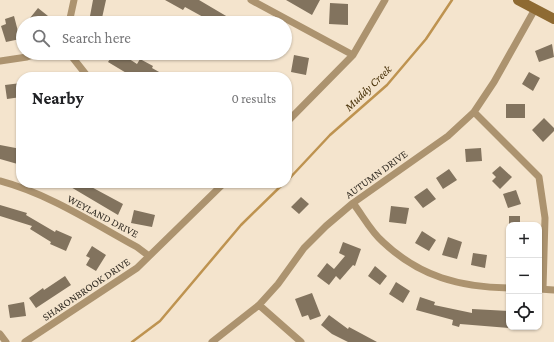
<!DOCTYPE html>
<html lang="en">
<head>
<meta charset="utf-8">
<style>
  :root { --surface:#fff; --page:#f6f6f6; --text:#202124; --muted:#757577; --line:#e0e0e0 }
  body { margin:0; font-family:"Crimson Pro",serif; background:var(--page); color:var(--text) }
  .controls { position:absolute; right:12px; bottom:12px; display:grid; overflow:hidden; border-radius:8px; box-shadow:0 1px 3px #0004 }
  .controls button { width:36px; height:36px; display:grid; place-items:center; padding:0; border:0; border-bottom:1px solid var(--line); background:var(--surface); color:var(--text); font:20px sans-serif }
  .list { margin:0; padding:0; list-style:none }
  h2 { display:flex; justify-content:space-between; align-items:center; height:52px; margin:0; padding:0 16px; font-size:17px }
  h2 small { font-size:13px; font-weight:400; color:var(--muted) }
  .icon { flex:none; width:22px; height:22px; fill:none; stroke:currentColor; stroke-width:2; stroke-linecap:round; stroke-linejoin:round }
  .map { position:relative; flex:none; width:554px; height:342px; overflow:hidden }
  .search { position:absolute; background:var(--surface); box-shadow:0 1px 3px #0004; left:16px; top:16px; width:276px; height:44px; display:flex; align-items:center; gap:10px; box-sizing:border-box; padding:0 14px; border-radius:22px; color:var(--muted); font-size:15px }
  .panel { position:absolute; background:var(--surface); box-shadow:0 1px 3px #0004; left:16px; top:72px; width:276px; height:116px; border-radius:16px }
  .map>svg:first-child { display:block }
</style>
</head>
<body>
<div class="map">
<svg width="554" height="342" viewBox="0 0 554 342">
  <rect width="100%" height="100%" fill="#f4e4cd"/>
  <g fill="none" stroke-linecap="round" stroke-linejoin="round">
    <path stroke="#be9350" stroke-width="2.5" d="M 287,181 L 330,135 L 387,85 L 426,39 L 452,0
      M 132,342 L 160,321 L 241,225 L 284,183"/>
  </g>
  <path fill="#82735e" d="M 93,0 L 106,0 L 102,18 L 90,16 Z
    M 165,0 L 199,0 L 238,23 L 214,23 L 185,7 L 183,10 Z
    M 286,0 L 320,0 L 312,15 Z
    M 330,3 L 348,4 L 348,25 L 329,24 Z
    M 38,8 L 48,16 L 42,23 L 26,23 Z
    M 14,16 L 20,39 L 6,42 L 1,26 L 6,24 L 5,19 Z
    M 552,44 L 554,57 L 539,62 L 535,51 Z
    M 114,53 L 120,53 L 137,64 L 140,59 L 153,66 L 152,68 L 168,77 L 133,77 L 108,62 Z
    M 294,55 L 309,58 L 306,75 L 291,72 Z
    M 529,72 L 540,78 L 533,91 L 522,84 Z
    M 21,83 L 21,97 L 7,99 L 5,85 Z
    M 506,104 L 525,104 L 525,118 L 506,118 Z
    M 544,118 L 554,128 L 554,131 L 543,142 L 532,130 Z
    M 0,145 L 21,149 L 21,165 L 0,159 Z
    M 481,148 L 482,161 L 466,162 L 465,149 Z
    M 500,166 L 512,177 L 500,189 L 492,181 L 496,177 L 492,173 Z
    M 449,169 L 457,180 L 443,189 L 436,178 Z
    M 64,183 L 84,183 L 123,204 L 118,215 Z
    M 427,188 L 436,199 L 423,208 L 414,197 Z
    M 516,190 L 521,204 L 508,208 L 503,194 Z
    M 301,197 L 309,204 L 299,214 L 291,207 Z
    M 0,205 L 27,213 L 26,215 L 55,232 L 56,230 L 72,237 L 66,251 L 50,244 L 51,242 L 30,229 L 32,226 L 0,216 Z
    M 391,206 L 409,208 L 406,224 L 389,222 Z
    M 134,210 L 155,215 L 152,227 L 131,223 Z
    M 509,216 L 520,216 L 520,225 L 509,225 Z
    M 422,231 L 436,240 L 429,251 L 415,243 Z
    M 448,237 L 462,242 L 457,259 L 442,255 Z
    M 343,242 L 361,249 L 355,266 L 353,265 L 340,280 L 336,276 L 329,285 L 317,276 L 327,263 L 334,269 L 345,256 L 339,253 Z
    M 92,246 L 106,255 L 96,271 L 86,265 L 90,258 L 86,256 Z
    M 473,253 L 487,255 L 485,268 L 471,265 Z
    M 375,266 L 387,276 L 380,285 L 368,276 Z
    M 65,276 L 71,285 L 36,308 L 29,298 L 43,288 L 44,290 Z
    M 396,282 L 410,291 L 403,303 L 389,294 Z
    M 312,293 L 321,316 L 310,320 L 308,315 L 302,317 L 295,299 Z
    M 420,297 L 435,302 L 434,305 L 472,313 L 472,309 L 509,311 L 509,328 L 460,324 L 459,327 L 452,325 L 453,320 L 416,310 Z
    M 24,302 L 26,316 L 10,318 L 8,305 Z
    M 329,315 L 348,329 L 349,327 L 377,342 L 348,342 L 332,334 L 321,325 Z"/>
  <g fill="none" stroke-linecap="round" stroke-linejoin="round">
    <path stroke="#ac936f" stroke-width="7" d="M 251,0 L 353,55
      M 69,23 L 74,0
      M 69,53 L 88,77
      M 0,61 L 27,57 L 39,53
      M 474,112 L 539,177 L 545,218 L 543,289
      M 287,122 L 353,55 L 385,0
      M 0,181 C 49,194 93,223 137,247 L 149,256
      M 353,203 C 363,216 371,232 383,242 C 420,277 460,287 509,288
      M 539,289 L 554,290
      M 259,305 L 301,342
      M 0,334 L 6,342
      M 25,342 L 137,268 L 224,183
      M 212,342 L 259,305 L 278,284 L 304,248 L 326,226 L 353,203 L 448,136 L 474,112 L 494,82 L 535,9"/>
    <path stroke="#8e6a32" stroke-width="10" d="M 518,0 L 554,19"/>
  </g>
  <g text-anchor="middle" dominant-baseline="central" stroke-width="4" stroke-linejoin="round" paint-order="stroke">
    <g font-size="11" fill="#342e25" stroke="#f4e4cd">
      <text transform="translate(376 174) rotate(-36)">AUTUMN DRIVE</text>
      <text transform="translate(103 216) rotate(28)">WEYLAND DRIVE</text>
      <text transform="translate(86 289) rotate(-34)">SHARONBROOK DRIVE</text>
    </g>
    <g font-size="12" font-style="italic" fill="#483108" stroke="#f4e4cd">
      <text transform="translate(368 88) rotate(-44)">Muddy Creek</text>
    </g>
  </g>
</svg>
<div class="controls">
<button>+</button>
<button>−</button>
<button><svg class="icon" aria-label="locate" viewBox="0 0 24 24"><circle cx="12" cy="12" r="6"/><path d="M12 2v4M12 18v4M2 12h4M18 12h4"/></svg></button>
</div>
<div class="search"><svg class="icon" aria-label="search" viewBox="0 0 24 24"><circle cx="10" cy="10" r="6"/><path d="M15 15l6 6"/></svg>Search here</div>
<section class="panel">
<h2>Nearby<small>0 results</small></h2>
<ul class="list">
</ul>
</section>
</div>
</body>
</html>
